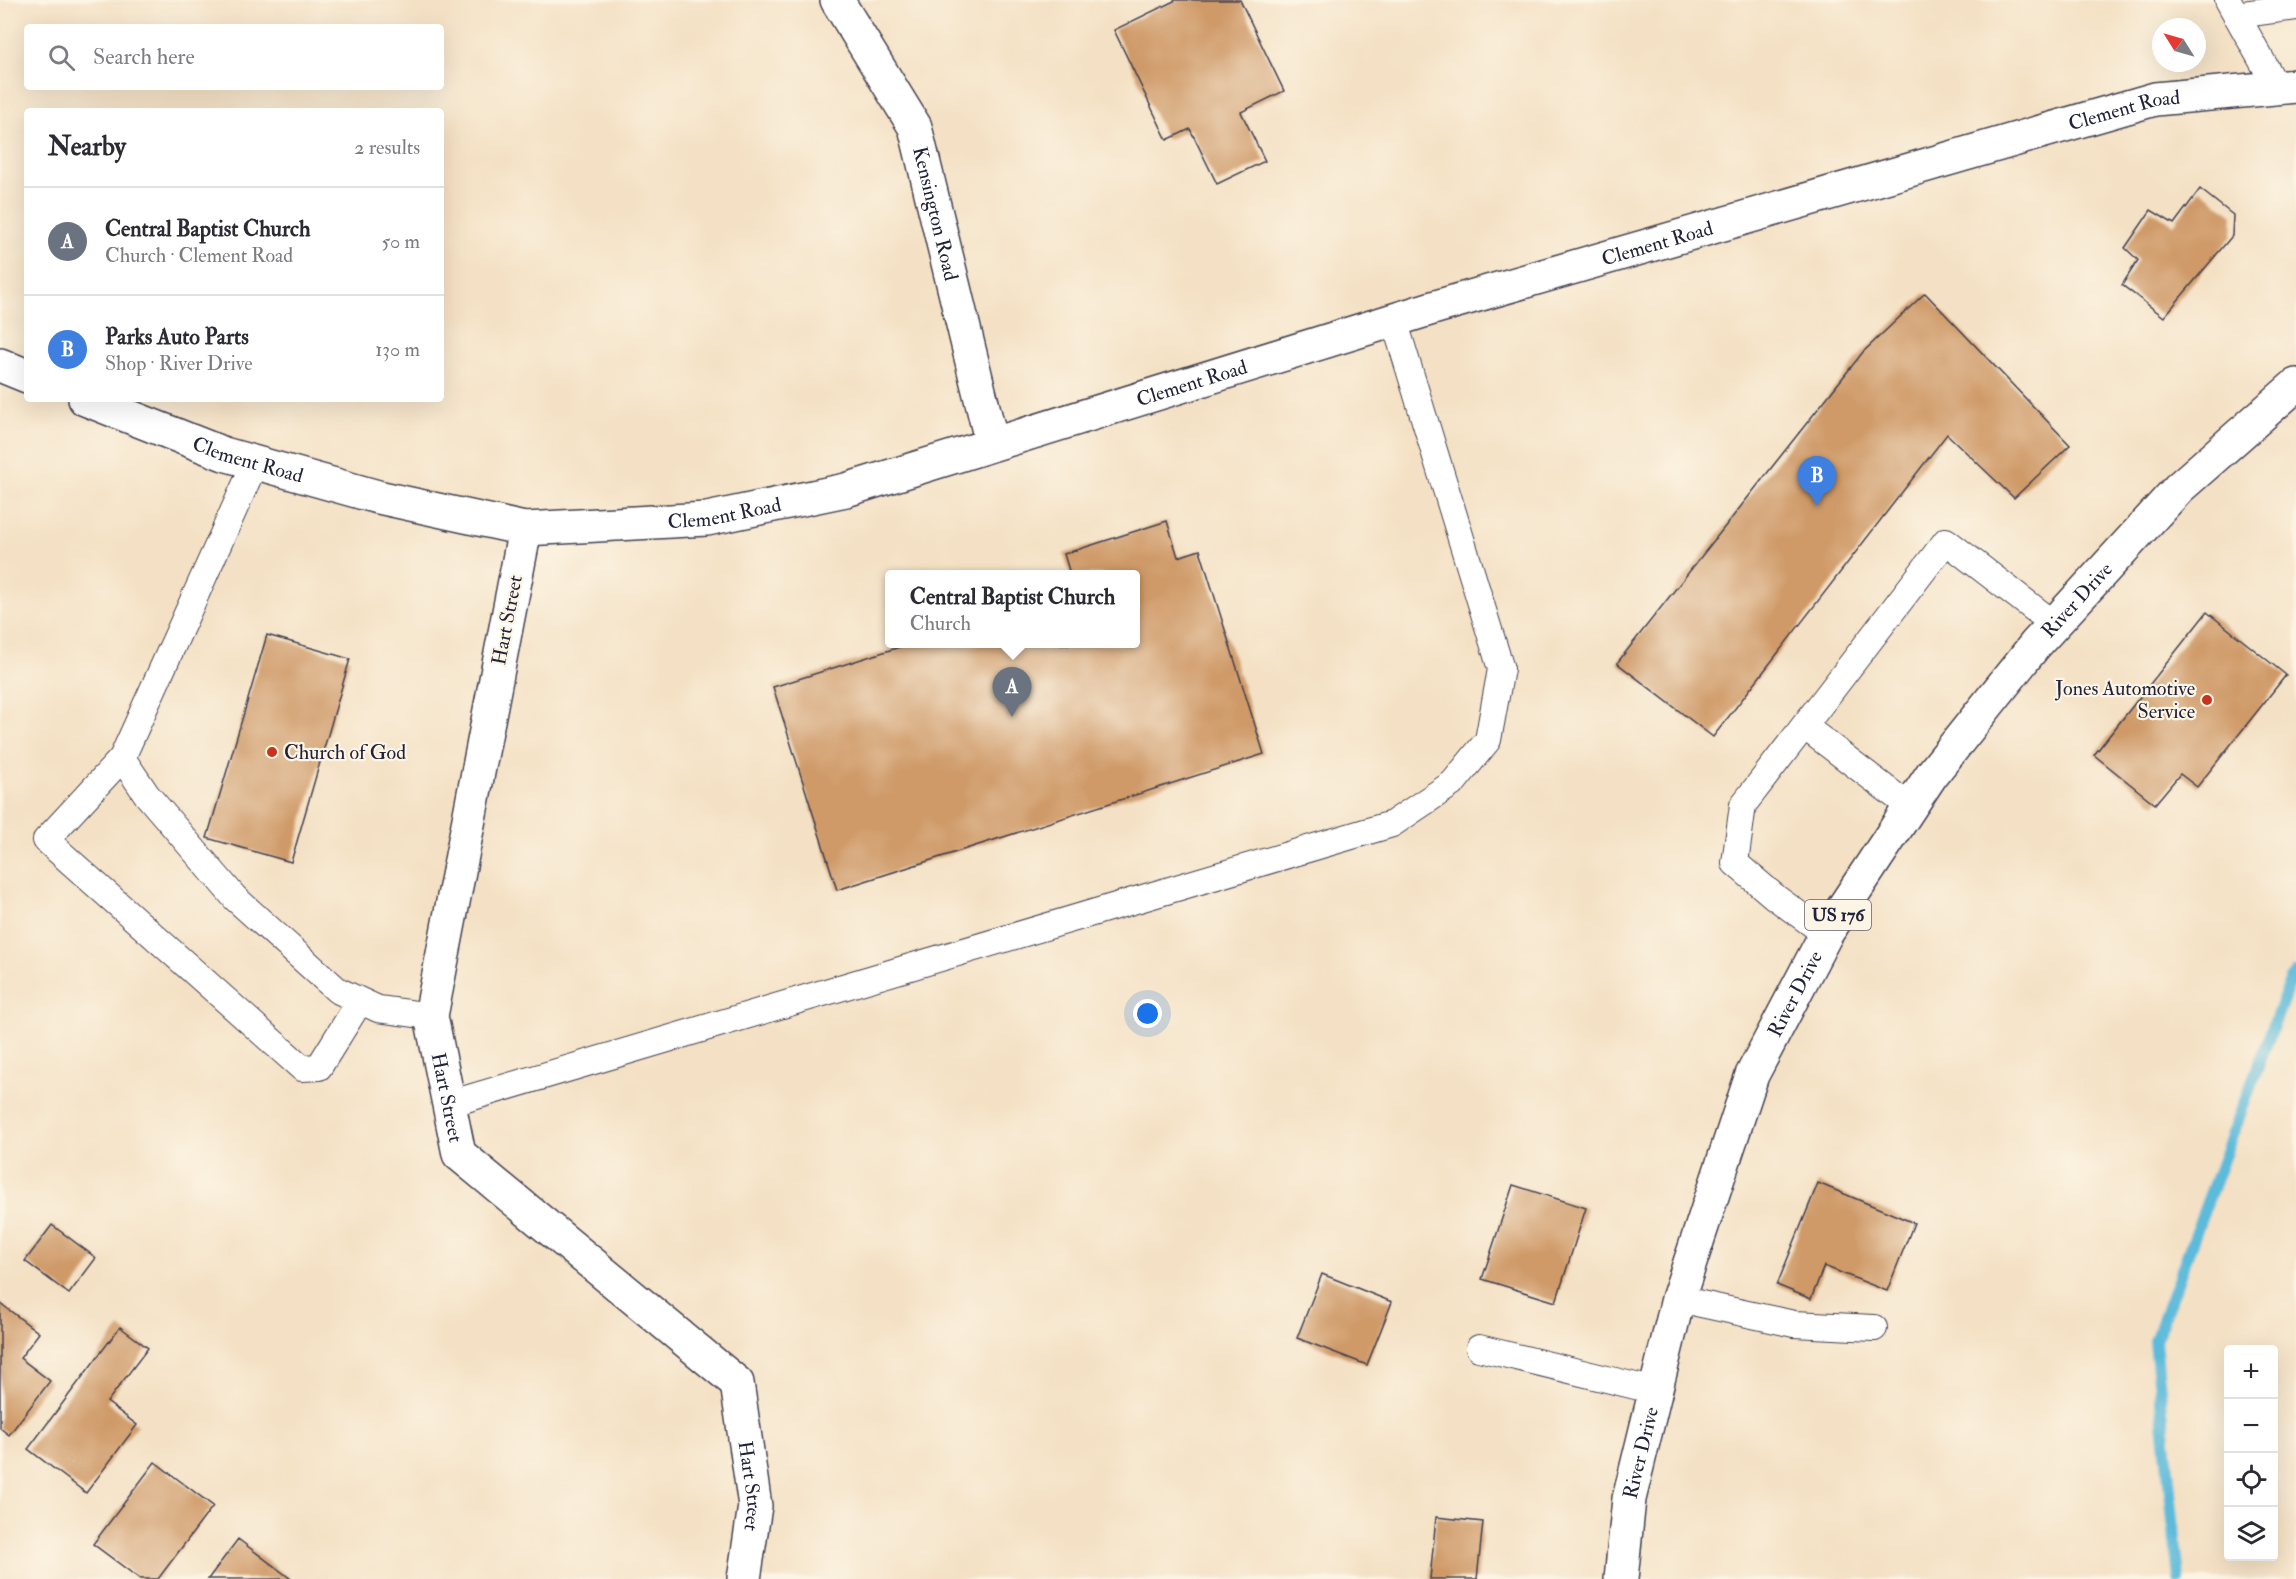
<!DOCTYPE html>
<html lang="en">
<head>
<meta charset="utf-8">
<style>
  :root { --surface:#fff; --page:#f2f2f3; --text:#2b2b33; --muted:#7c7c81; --line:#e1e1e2; --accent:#b45309 }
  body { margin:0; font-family:"IM FELL Double Pica",serif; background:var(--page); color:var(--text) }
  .controls { position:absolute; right:18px; bottom:18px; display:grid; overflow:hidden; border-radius:6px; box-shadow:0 6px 24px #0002 }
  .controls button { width:54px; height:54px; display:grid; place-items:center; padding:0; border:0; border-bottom:2px solid var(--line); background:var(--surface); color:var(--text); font:30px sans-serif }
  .compass { position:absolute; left:2152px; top:18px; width:54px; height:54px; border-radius:50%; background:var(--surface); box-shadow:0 6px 24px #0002; rotate:307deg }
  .you { position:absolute; left:1148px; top:1014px; width:21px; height:21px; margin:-15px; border:4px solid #fff; border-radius:50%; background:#1a73e8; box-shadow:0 0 0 9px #1a73e833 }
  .badge { display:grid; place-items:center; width:39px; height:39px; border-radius:50%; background:var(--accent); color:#fff; font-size:20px; font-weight:700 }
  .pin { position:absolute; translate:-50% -50px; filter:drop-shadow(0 2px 3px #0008) }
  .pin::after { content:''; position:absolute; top:32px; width:21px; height:18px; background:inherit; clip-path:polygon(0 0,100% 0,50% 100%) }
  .popup { position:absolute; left:885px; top:570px; width:255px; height:78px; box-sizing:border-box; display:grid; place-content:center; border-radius:6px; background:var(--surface); filter:drop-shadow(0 2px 4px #0005); font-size:20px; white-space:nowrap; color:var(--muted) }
  .popup b { font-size:22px; color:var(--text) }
  .popup::after { content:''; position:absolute; left:50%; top:100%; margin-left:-12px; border:12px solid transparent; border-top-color:var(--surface) }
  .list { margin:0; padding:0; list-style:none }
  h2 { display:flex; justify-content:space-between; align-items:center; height:78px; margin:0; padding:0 24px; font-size:26px }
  h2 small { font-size:20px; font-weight:400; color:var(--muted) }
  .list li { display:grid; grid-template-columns:39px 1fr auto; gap:18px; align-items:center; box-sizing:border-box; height:108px; padding:0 24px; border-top:2px solid var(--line) }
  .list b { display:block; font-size:22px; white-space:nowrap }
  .list p { margin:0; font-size:20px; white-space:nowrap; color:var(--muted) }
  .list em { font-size:20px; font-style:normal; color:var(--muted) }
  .icon { flex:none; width:33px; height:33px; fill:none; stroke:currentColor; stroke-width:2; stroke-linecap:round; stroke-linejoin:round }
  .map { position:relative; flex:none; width:2296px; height:1579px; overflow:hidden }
  .search { position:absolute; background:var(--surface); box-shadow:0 6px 24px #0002; left:24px; top:24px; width:420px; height:66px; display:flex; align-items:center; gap:15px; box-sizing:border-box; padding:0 21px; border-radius:6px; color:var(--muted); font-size:22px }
  .panel { position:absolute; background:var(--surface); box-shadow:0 6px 24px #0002; left:24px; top:108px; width:420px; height:294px; border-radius:6px }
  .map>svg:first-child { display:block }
</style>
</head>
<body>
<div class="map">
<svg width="2296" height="1579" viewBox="0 0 2296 1579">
  <rect width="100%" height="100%" fill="#fcf5e5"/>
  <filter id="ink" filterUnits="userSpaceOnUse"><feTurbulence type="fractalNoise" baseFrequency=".0167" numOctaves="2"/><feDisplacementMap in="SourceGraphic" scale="12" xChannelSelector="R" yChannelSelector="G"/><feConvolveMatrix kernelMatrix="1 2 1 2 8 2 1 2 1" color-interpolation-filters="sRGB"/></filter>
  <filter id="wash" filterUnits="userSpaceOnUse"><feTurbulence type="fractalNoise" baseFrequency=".008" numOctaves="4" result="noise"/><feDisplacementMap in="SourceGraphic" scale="24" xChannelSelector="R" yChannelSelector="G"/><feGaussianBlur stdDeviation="1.35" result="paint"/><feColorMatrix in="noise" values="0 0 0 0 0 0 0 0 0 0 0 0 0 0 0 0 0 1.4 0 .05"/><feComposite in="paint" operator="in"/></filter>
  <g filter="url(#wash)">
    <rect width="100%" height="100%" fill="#f4e1c5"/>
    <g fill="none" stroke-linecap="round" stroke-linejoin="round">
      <path stroke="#5cbada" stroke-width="12" d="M 2179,1579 L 2155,1341 L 2290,981 L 2296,973"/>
    </g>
    <g id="blocks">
      <path fill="#cf9a68" d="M 1176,0 L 1240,0 L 1284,91 L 1241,112 L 1265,161 L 1217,184 L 1190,129 L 1167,140 L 1114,30 Z
        M 2200,189 L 2233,215 L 2232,236 L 2164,317 L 2122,285 L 2138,260 L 2125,248 L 2151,210 L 2174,224 Z
        M 1925,293 L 2070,445 L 2014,498 L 1947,434 L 1713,737 L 1617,663 L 1863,352 Z
        M 1167,521 L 1178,557 L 1200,550 L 1264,754 L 837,890 L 773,687 L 909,644 L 1135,644 L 1135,574 L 1070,574 L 1064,554 Z
        M 2207,612 L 2286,675 L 2197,787 L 2180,774 L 2155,804 L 2094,755 Z
        M 267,635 L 350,659 L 291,862 L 207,838 Z
        M 1818,1183 L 1914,1223 L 1887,1291 L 1824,1266 L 1811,1299 L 1777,1285 Z
        M 1513,1185 L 1586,1208 L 1556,1302 L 1482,1279 Z
        M 52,1225 L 96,1258 L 69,1294 L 25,1261 Z
        M 1322,1274 L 1392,1302 L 1367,1365 L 1297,1338 Z
        M 0,1303 L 39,1333 L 20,1358 L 50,1381 L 9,1435 L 0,1428 Z
        M 120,1327 L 148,1348 L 107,1402 L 137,1425 L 86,1493 L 28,1449 Z
        M 155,1462 L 213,1506 L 158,1579 L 140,1579 L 93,1544 Z
        M 1436,1517 L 1483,1522 L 1477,1579 L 1430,1579 Z
        M 238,1539 L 291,1579 L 208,1579 Z"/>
    </g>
  </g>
  <g filter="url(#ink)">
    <use href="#blocks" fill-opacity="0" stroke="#423f50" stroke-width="1.5"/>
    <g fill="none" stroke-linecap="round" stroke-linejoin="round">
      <g stroke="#423f50" stroke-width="28">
        <path id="service" d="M 2228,0 L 2277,88
          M 2236,15 L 2296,7
          M 255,463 L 122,758 L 147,795 L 235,898 L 337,990 L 378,1009 L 431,1016
          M 1804,726 L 1743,805 L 1735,863 L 1775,897 L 1826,934
          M 122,758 L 46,840 L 302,1068 L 319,1067 L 360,1001
          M 1910,807 L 1804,726 L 1946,541 L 2054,624
          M 449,1104 L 1392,824 L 1453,783 L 1488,740 L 1501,669 L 1394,320
          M 1678,1299 L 1794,1324 L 1874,1328
          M 1479,1348 L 1656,1391"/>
      </g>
      <g stroke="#423f50" stroke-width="36">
        <g id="minor">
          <path id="s1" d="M 837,0 L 915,127 L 992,444"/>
        </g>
      </g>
      <g stroke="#423f50" stroke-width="36">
        <g id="tertiary">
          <path d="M 0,365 L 27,376"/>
          <path id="s2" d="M 85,399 L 224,454 L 378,497 L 525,529 L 707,519 L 846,490 L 1436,307 L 2155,99 L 2296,86"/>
          <path id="s3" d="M 525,529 L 431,1016 L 459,1154 L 737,1383 L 755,1506 L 744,1579"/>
        </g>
      </g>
      <g stroke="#423f50" stroke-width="36">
        <g id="primary">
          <path id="s4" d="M 1621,1579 L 1629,1499 L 1678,1299 L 1752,1075 L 1826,934 L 1932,774 L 2035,645 L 2179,488 L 2296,385"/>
        </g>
      </g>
      <use href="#service" stroke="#fff" stroke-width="26"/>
      <use href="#minor" stroke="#fff" stroke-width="33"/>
      <use href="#tertiary" stroke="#fff" stroke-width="33"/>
      <use href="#primary" stroke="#fff" stroke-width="33"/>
    </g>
  </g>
  <g fill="#c8321e" stroke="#fcf5e5" stroke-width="2">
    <circle cx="2207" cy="700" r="6"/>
    <circle cx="272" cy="752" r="6"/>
  </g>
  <g text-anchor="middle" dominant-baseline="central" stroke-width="4.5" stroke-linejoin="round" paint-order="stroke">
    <rect fill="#fcf5e5" stroke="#63616e" stroke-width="1.5" x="1805" y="900" width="66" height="30" rx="4.5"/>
    <g font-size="18" font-weight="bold" fill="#22223b">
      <text x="1838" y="915">US 176</text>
    </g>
    <g font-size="20" fill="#22223b" stroke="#fcf5e5">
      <text stroke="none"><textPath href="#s2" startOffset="2118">Clement Road</textPath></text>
      <text stroke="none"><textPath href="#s1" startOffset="238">Kensington Road</textPath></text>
      <text stroke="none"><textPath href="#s2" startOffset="1632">Clement Road</textPath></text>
      <text stroke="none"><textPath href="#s2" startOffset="1146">Clement Road</textPath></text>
      <text stroke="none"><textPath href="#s2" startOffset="174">Clement Road</textPath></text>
      <text stroke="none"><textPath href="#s2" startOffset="660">Clement Road</textPath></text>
      <text stroke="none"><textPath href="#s4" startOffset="1100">River Drive</textPath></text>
      <text transform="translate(507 620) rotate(-79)">Hart Street</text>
      <text stroke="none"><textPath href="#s4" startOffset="614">River Drive</textPath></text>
      <text stroke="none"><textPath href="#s3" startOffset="579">Hart Street</textPath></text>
      <text stroke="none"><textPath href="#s4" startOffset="128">River Drive</textPath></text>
      <text stroke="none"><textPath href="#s3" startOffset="1101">Hart Street</textPath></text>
    </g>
    <g font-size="20" fill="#22223b" stroke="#fcf5e5" text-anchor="end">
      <text x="2195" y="688">Jones Automotive<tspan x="2195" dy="23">Service</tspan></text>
      <text x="284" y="752" text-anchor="start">Church of God</text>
    </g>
  </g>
</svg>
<div class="controls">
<button>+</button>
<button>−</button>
<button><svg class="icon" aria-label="locate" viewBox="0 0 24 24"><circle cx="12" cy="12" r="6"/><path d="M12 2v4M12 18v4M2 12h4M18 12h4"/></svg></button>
<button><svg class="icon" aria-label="layers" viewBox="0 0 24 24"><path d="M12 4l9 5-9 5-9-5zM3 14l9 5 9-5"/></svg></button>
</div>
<svg class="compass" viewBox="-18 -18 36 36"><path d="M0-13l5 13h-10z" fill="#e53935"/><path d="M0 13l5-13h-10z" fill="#7c7c81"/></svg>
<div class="you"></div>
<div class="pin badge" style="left:1012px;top:717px;background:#6b7280">A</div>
<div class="popup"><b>Central Baptist Church</b>Church</div>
<div class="pin badge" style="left:1817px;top:506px;background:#3f7fe0">B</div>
<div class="search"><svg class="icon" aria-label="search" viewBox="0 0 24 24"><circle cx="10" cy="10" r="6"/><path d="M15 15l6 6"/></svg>Search here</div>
<section class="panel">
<h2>Nearby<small>2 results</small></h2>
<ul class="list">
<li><span class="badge" style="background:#6b7280">A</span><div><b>Central Baptist Church</b><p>Church · Clement Road</p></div><em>50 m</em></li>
<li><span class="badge" style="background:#3f7fe0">B</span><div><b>Parks Auto Parts</b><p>Shop · River Drive</p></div><em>130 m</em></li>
</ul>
</section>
</div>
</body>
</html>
